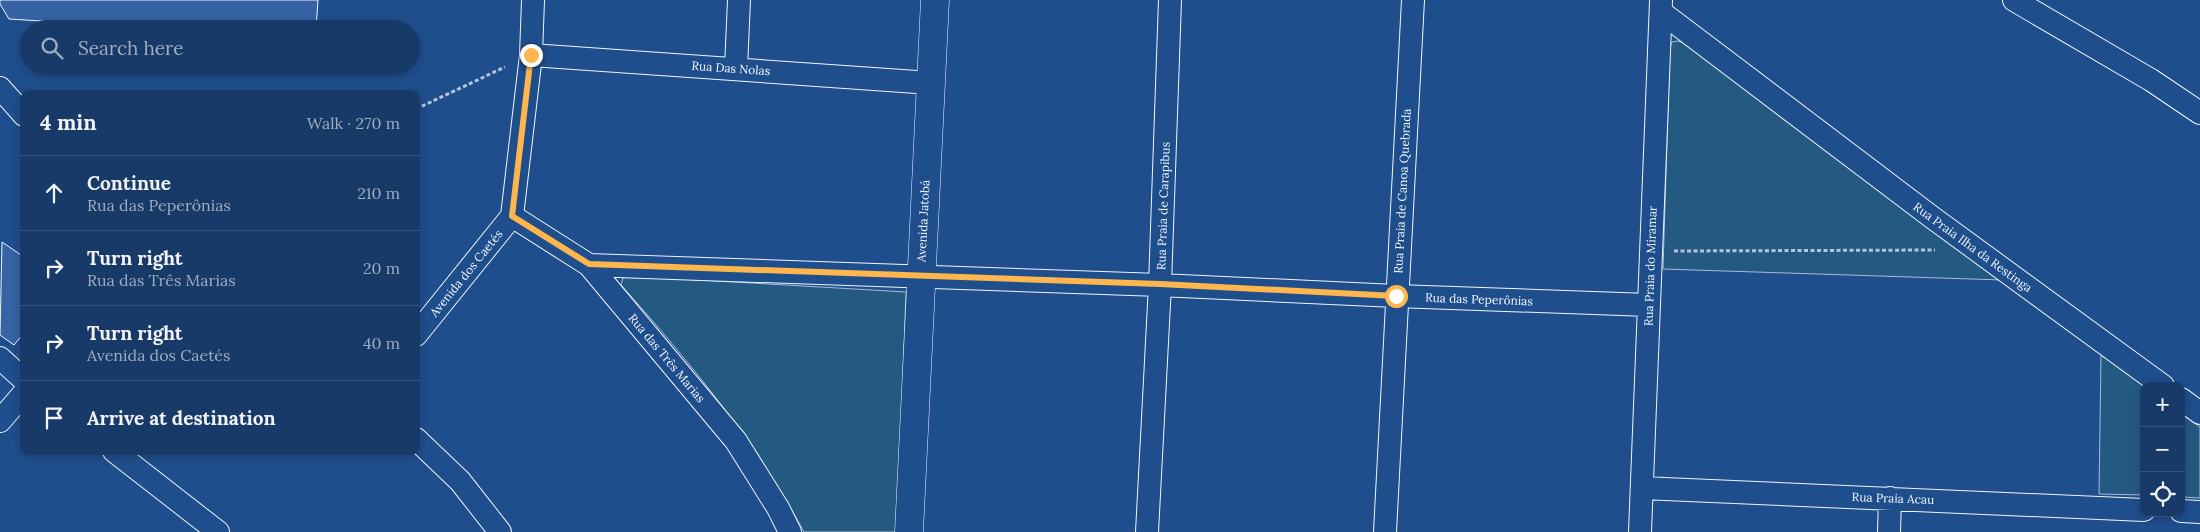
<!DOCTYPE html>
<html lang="en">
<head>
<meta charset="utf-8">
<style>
  :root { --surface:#173a69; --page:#244571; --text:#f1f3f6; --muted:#9eadc0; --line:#36547d }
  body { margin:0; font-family:Lora,serif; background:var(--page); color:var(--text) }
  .controls { position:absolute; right:15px; bottom:15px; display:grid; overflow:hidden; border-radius:10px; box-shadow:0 2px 8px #0003 }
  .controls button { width:45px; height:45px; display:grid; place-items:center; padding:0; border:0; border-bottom:1px solid var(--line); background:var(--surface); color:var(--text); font:25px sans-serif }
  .stop { position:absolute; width:15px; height:15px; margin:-11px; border:4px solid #ffb74d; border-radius:50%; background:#fff }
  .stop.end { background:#ffb74d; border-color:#fff; box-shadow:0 1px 5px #0008 }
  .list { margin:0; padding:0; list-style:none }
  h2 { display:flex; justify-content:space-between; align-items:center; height:65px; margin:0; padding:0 20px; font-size:21px }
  h2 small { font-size:16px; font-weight:400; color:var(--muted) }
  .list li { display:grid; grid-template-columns:32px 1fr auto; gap:15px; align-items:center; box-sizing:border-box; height:75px; padding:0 20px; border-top:1px solid var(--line) }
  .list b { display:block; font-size:19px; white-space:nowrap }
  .list p { margin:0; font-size:16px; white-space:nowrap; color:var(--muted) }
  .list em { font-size:16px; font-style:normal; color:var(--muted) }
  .icon { flex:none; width:28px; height:28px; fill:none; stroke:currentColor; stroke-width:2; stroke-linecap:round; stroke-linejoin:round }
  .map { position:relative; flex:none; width:2200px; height:532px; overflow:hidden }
  .search { position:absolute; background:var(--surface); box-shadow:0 2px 8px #0003; left:20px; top:20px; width:400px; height:55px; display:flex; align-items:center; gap:12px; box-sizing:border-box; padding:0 18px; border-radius:28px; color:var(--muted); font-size:19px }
  .panel { position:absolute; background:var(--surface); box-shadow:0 2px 8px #0003; left:20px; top:90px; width:400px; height:365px; border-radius:10px }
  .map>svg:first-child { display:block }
</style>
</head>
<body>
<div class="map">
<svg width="2200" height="532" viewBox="0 0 2200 532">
  <rect width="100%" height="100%" fill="#1f4e8c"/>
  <path fill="#245a82" stroke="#a8bbd7" d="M 1678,41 L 1683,43 L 2002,280 L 1663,269 L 1670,47 L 1672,42 Z
    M 631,276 L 906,292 L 897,532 L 804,532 C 755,441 690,362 621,285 L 623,278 Z
    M 2101,355 L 2144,386 L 2144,495 L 2099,494 Z
    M 2181,413 L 2200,427 L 2200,498 L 2181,497 Z"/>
  <path fill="#3563a3" stroke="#f2f6ff" d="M 0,0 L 318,0 L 316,29 L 171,29 L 9,19 L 0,4 Z
    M 2,242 L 24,257 L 24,333 L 14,345 L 0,335 Z"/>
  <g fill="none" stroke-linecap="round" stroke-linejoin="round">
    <g stroke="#f2f6ff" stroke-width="24">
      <path id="street" d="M 2014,0 L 2151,80 L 2200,113
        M 1661,12 L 1933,218 L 2163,386
        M 531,55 L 931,83
        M 736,68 L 739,0
        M 0,88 L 24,115
        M 512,216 L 589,265 L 736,441 L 778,508 L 790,532
        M 589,265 L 1160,285 L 1396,296 L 1649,305
        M 416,335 L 512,216 L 531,55 L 533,0
        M 0,358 L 24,380
        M 2181,399 L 2200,413
        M 0,421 L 24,393
        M 416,439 L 460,481 L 500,532
        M 114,451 L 218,532
        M 1642,488 L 2144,510
        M 2181,511 L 2200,512
        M 1147,532 L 1160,285 L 1170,0
        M 1385,532 L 1413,0
        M 1640,532 L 1661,1
        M 1889,532 L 1890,498"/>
    </g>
    <g stroke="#f2f6ff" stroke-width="29">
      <path id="secondary" d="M 909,532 L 935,0"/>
    </g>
    <path stroke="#b3c4dc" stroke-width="3" stroke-dasharray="4 2.5" stroke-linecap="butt" d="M 416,109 L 505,67
      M 1674,251 L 1935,250"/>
    <use href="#street" stroke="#1f4e8c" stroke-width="22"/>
    <use href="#secondary" stroke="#1f4e8c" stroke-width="28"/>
  </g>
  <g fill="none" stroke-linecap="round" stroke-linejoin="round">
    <path stroke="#ffb74d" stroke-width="6" d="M 531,55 L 512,216 L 589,264 L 1160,284 L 1396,296"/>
  </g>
  <g text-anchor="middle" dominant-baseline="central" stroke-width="4" stroke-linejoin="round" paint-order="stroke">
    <g font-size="12" fill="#f2f6ff" stroke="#1f4e8c">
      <text transform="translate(731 68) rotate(4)">Rua Das Nolas</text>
      <text transform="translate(1402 191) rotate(-87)">Rua Praia de Canoa Quebrada</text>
      <text transform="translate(1163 206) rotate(-88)">Rua Praia de Carapibus</text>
      <text transform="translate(923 221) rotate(-87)">Avenida Jatobá</text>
      <text transform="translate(1973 247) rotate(36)">Rua Praia Ilha da Restinga</text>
      <text transform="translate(1650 266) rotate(-88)">Rua Praia do Miramar</text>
      <text transform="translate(466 273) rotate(-51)">Avenida dos Caetés</text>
      <text transform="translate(1479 299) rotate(2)">Rua das Peperônias</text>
      <text transform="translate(667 358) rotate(50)">Rua das Três Marias</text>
      <text transform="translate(1893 498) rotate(2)">Rua Praia Acau</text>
    </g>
  </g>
</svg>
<div class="controls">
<button>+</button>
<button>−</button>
<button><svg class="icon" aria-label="locate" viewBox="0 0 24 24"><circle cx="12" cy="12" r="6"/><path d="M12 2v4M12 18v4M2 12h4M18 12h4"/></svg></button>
</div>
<div class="stop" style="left:1396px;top:296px"></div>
<div class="stop end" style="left:531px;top:55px"></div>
<div class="search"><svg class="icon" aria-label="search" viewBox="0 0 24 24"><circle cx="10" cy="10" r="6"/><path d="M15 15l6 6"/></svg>Search here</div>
<section class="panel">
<h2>4 min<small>Walk · 270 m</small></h2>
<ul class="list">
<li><svg class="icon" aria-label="ahead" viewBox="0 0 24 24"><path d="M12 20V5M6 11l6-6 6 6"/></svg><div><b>Continue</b><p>Rua das Peperônias</p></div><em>210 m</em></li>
<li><svg class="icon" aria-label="right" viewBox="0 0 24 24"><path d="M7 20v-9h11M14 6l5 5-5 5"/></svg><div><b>Turn right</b><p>Rua das Três Marias</p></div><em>20 m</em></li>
<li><svg class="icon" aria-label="right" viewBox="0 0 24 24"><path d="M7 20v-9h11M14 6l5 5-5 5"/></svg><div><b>Turn right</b><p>Avenida dos Caetés</p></div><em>40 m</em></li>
<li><svg class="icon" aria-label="arrive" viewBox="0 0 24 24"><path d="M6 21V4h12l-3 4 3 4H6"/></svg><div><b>Arrive at destination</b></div></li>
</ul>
</section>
</div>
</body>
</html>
